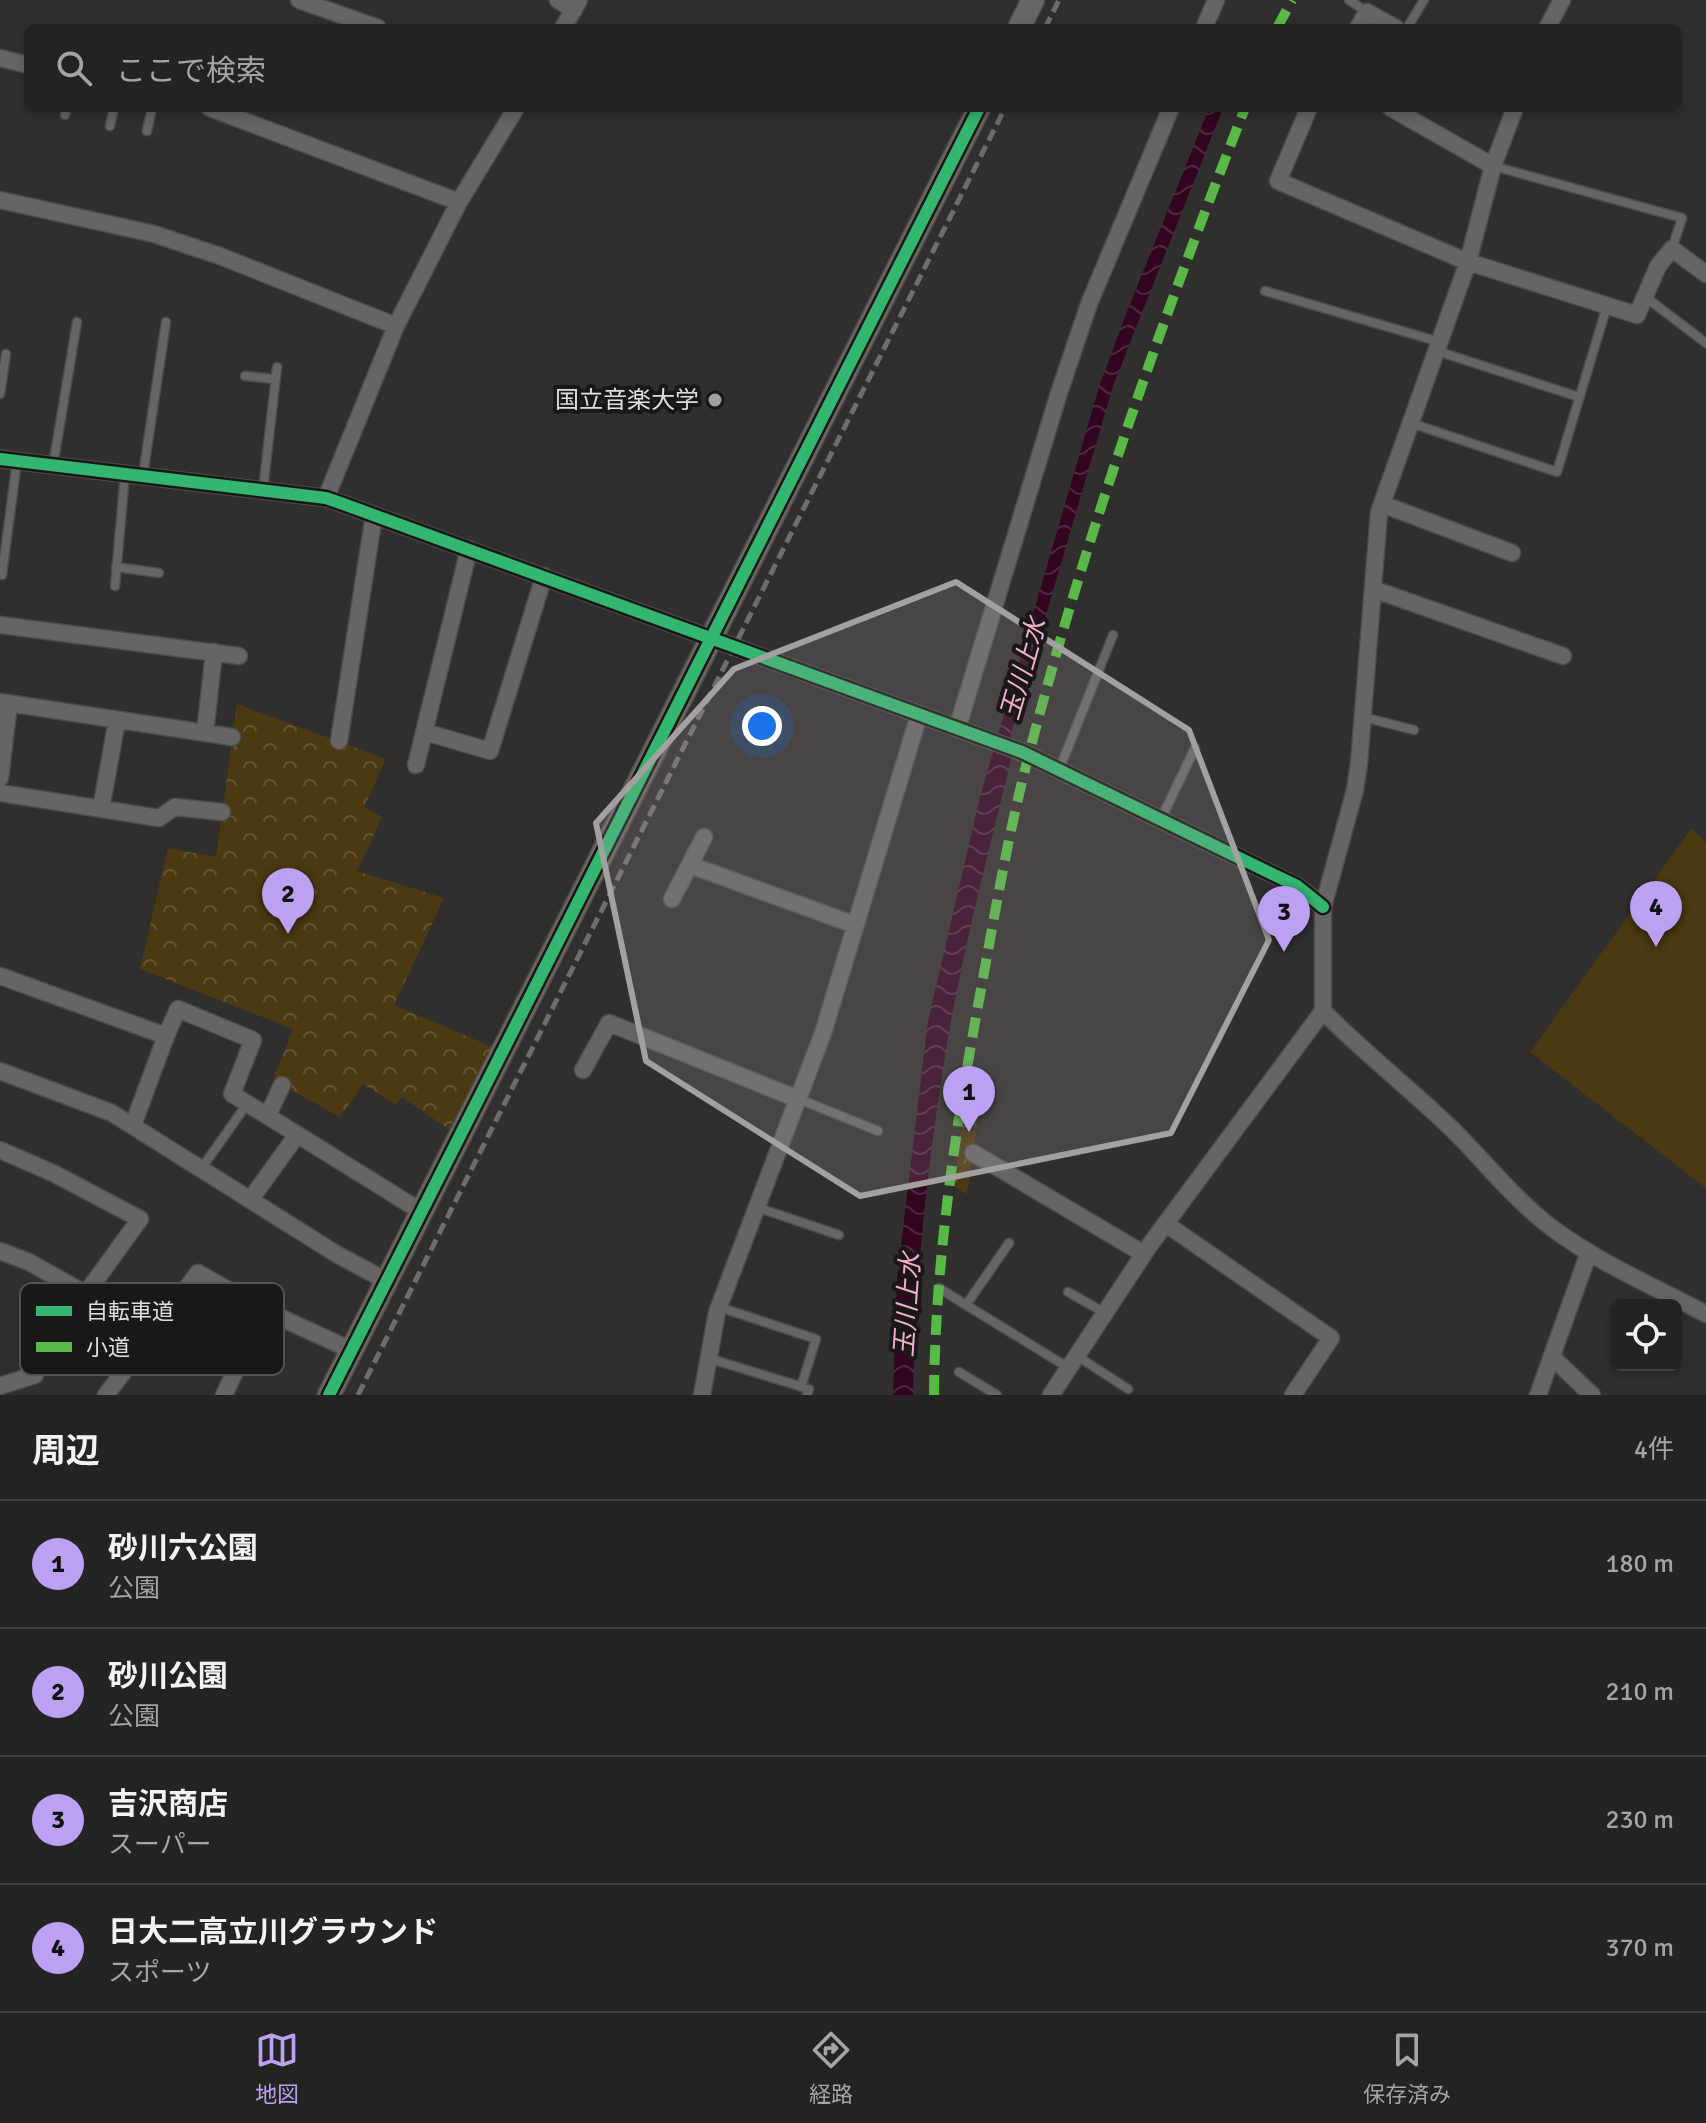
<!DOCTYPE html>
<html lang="ja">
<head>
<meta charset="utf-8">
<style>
  :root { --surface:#252322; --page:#312f2f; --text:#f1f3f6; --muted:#a3a4a5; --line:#424040; --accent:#bca0f2 }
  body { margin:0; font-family:Signika,"Noto Sans JP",sans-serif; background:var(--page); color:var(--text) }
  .controls { position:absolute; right:24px; bottom:24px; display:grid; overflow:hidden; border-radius:12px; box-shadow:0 4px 12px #0003 }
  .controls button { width:72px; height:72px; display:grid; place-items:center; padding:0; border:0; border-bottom:2px solid var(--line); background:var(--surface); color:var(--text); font:40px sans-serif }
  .you { position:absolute; left:762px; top:726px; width:28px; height:28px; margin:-20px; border:6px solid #fff; border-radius:50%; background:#1a73e8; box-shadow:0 0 0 12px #1a73e833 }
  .badge { display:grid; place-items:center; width:52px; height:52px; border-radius:50%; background:var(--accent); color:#111; font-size:26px; font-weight:700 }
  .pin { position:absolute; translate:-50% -66px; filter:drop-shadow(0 2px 4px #0008) }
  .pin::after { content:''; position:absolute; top:42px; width:28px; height:24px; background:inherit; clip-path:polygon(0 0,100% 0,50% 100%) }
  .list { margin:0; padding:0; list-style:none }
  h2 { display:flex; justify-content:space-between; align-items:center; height:104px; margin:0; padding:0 32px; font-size:34px }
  h2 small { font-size:26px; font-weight:400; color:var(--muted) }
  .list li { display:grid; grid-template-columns:52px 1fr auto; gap:24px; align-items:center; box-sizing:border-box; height:128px; padding:0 32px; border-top:2px solid var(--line) }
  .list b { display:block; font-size:30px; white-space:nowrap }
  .list p { margin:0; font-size:26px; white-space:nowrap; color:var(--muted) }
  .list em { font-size:26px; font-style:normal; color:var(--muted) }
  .icon { flex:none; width:44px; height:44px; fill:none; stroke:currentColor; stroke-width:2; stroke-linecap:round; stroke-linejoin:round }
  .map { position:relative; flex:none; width:1706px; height:1395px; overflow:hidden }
  .search { position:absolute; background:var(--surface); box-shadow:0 4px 12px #0003; left:24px; right:24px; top:24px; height:88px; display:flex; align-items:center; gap:20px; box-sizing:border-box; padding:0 28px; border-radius:12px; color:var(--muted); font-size:30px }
  .sheet { height:616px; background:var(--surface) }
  nav { display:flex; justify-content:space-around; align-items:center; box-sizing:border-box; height:112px; border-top:2px solid var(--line); background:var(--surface); font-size:22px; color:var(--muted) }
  nav a { display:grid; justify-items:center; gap:4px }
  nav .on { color:var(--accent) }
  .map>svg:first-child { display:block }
</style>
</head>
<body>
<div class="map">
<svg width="1706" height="1395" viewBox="0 0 1706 1395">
  <defs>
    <pattern id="forest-crowns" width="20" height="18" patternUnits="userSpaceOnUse" patternTransform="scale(2)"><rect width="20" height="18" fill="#4a3911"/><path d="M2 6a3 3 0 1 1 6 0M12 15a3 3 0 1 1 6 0" fill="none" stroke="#645533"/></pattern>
    <pattern id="water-waves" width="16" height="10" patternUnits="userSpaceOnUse" patternTransform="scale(2)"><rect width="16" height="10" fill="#320420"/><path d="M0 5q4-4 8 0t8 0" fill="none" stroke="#4f2840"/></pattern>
  </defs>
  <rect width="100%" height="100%" fill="#312f2e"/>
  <path fill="url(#forest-crowns)" d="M 237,704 L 386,759 L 364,807 L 382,817 L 357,871 L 444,898 L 394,1005 L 495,1048 L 454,1133 L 402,1097 L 396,1105 L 363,1084 L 340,1117 L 273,1080 L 293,1029 L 140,969 L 168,848 L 216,857 Z
    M 965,1103 L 979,1111 L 967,1194 L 954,1186 Z"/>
  <path fill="#4a3911" d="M 1691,829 L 1706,842 L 1706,1188 L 1530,1052 Z"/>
  <path fill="url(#water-waves)" d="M 1209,108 L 1223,108 L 1113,386 L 1011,734 L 1011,760 C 986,862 959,964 943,1068 C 926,1177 915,1285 913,1395 L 893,1395 L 897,1278 L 928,1021 L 980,797 L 1099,387 L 1126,314 Z"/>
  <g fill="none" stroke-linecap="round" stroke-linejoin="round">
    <g stroke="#4d4b4a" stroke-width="11">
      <path id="lane" d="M 1349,0 L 1367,12
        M 1407,28 L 1424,0
        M 65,115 L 67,108
        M 110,126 L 114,108
        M 147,131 L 152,108
        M 1493,166 L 1682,218 L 1672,249
        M 1265,291 L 1440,342
        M 1644,296 L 1706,343
        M 1437,351 L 1579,397
        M 245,376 L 275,379
        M 0,394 L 6,354
        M 1411,423 L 1557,472 L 1607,306
        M 53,466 L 77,322
        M 143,475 L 166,322
        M 263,490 L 277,367
        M 116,567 L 159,573
        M 2,575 L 17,461
        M 115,586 L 125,474
        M 1363,717 L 1414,730
        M 1059,770 L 1113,635
        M 1161,819 L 1195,748
        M 799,1099 L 878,1131
        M 201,1169 L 247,1104
        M 756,1207 L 839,1235
        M 1009,1243 L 966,1305 L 1069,1368
        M 939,1288 L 966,1305
        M 1068,1292 L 1105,1313
        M 719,1307 L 816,1339 L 801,1387
        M 1077,1356 L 1128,1389
        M 708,1358 L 809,1389 L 807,1395
        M 959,1372 L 997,1395"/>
    </g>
    <g stroke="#4d4b4a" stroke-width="19">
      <path id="street" d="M 299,0 L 378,28
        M 558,0 L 574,10
        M 563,28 L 579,0
        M 1204,28 L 1216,0
        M 1358,28 L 1367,12 L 1396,28
        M 1547,28 L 1562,0
        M 0,58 L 28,65
        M 210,108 L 459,202
        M 1309,108 L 1278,181 L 1468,262 L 1637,315 L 1658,266 L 1672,249 L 1706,274
        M 1391,108 L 1493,166
        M 0,200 L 154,234 L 220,256 L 396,326
        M 0,459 L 326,498 L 346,505 L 1022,752 L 1297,886 L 1323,907
        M 326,498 L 396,326 L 459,202 L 516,108
        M 1382,504 L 1512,553
        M 1373,589 L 1563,656
        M 0,625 L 239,656
        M 0,702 L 232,737
        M 957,729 L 1058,396 L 1089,304 L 1171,108
        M 425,732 L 490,751 L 544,576
        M 205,733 L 214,652
        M 339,741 L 374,515
        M 416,765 L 469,549
        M 0,778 L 9,704
        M 0,793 L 159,818 L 175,807 L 222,812
        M 101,809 L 117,720
        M 690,865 L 855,925
        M 672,899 L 704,837
        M 0,976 L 166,1036 L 178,1009 L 253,1040 L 232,1094 L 422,1212
        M 1323,1011 C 1364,1053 1411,1089 1453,1130 C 1486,1163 1515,1200 1552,1228 C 1599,1263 1655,1287 1706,1314
        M 583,1070 L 609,1023 L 798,1099
        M 0,1071 L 112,1113 L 338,1255 L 387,1281
        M 268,1115 L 282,1085
        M 133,1125 L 166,1036
        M 0,1150 L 55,1174 L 140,1219 L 61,1328
        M 973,1153 L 1144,1254
        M 250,1200 L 297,1135
        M 1166,1224 L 1331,1338 L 1293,1395
        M 0,1251 L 29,1262 L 86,1294
        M 1552,1357 L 1592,1395
        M 0,1386 L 35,1375
        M 106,1395 L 198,1273 L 264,1310
        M 224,1395 L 264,1310 L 351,1350
        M 702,1395 L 717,1312 L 823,1033 L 919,715
        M 1051,1395 L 1149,1246 L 1323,1011 L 1323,907 L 1355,790 L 1359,763 L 1379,512 L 1468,262 L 1493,166 L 1515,108
        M 1538,1395 L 1589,1252"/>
    </g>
    <g stroke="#4d4b4a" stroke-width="25">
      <path id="secondary" d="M 1019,28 L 1033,0
        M 329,1395 L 979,108"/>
    </g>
    <use href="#lane" stroke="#676564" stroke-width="8"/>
    <use href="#street" stroke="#676564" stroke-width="16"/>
    <use href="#secondary" stroke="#6b6561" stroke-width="22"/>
    <path stroke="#6e6d6d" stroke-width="5" stroke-dasharray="12 6" stroke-linecap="butt" d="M 1045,28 L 1059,0
      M 358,1395 L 1005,108"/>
    <path stroke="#58b947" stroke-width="10" stroke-dasharray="20 10" stroke-linecap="butt" d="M 1277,28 L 1292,0
      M 934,1395 C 935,1257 957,1119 982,984 C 996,907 1009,830 1029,754 C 1086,534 1162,320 1245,108"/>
    <g stroke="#191717" stroke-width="17">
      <path id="cycleway" d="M 0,459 L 326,498 L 346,505 L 1022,752 L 1297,886 L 1323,907
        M 329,1395 L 979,108"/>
    </g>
    <use href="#cycleway" stroke="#33b770" stroke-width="12"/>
  </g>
  <path fill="#a3a0a0" fill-opacity="0.2" stroke="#a3a0a0" stroke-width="6" stroke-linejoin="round" d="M 956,582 L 1189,730 L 1269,940 L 1171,1133 L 860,1196 L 646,1061 L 596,823 L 734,669 Z"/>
  <circle fill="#a3a0a0" stroke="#191717" stroke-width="3" cx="715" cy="400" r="8"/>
  <g text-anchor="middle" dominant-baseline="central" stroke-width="8" stroke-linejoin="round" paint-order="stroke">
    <g font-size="24" fill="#e0dddd" stroke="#191717" text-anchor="end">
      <text x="699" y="400">国立音楽大学</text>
    </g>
    <g font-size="26" font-style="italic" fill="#f7acd2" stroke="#191717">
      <text transform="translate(1024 669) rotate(-74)">玉川上水</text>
      <text transform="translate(908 1305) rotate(-86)">玉川上水</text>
    </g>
  </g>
  <rect x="20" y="1283" width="264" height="92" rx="12" fill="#191717" stroke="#555252" stroke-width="2"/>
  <rect x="36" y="1306" width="36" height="10" fill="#33b770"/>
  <rect x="36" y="1342" width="36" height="10" fill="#58b947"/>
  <g font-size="22" fill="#e0dddd">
    <text x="86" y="1319">自転車道</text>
    <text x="86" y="1355">小道</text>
  </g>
</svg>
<div class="controls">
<button><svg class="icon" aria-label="locate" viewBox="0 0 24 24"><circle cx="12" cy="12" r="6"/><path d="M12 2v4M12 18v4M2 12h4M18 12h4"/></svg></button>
</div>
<div class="you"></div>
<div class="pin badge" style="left:969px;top:1132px">1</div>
<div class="pin badge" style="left:288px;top:934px">2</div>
<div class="pin badge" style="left:1284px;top:952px">3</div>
<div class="pin badge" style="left:1656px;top:947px">4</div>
<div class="search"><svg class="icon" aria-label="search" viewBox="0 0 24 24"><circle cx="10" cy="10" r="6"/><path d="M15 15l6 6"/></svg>ここで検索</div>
</div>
<section class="sheet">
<h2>周辺<small>4件</small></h2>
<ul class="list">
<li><span class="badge">1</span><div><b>砂川六公園</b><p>公園</p></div><em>180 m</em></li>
<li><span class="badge">2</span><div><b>砂川公園</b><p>公園</p></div><em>210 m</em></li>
<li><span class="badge">3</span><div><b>吉沢商店</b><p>スーパー</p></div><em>230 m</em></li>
<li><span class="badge">4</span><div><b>日大二高立川グラウンド</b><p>スポーツ</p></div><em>370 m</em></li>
</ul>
</section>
<nav>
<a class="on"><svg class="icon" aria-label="map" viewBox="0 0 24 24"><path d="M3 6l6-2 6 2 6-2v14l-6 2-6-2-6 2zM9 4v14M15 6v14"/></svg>地図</a>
<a><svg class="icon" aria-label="directions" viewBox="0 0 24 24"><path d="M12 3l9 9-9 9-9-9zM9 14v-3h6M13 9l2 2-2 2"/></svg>経路</a>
<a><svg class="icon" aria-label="saved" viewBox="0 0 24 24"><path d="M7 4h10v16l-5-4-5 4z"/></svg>保存済み</a>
</nav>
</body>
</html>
